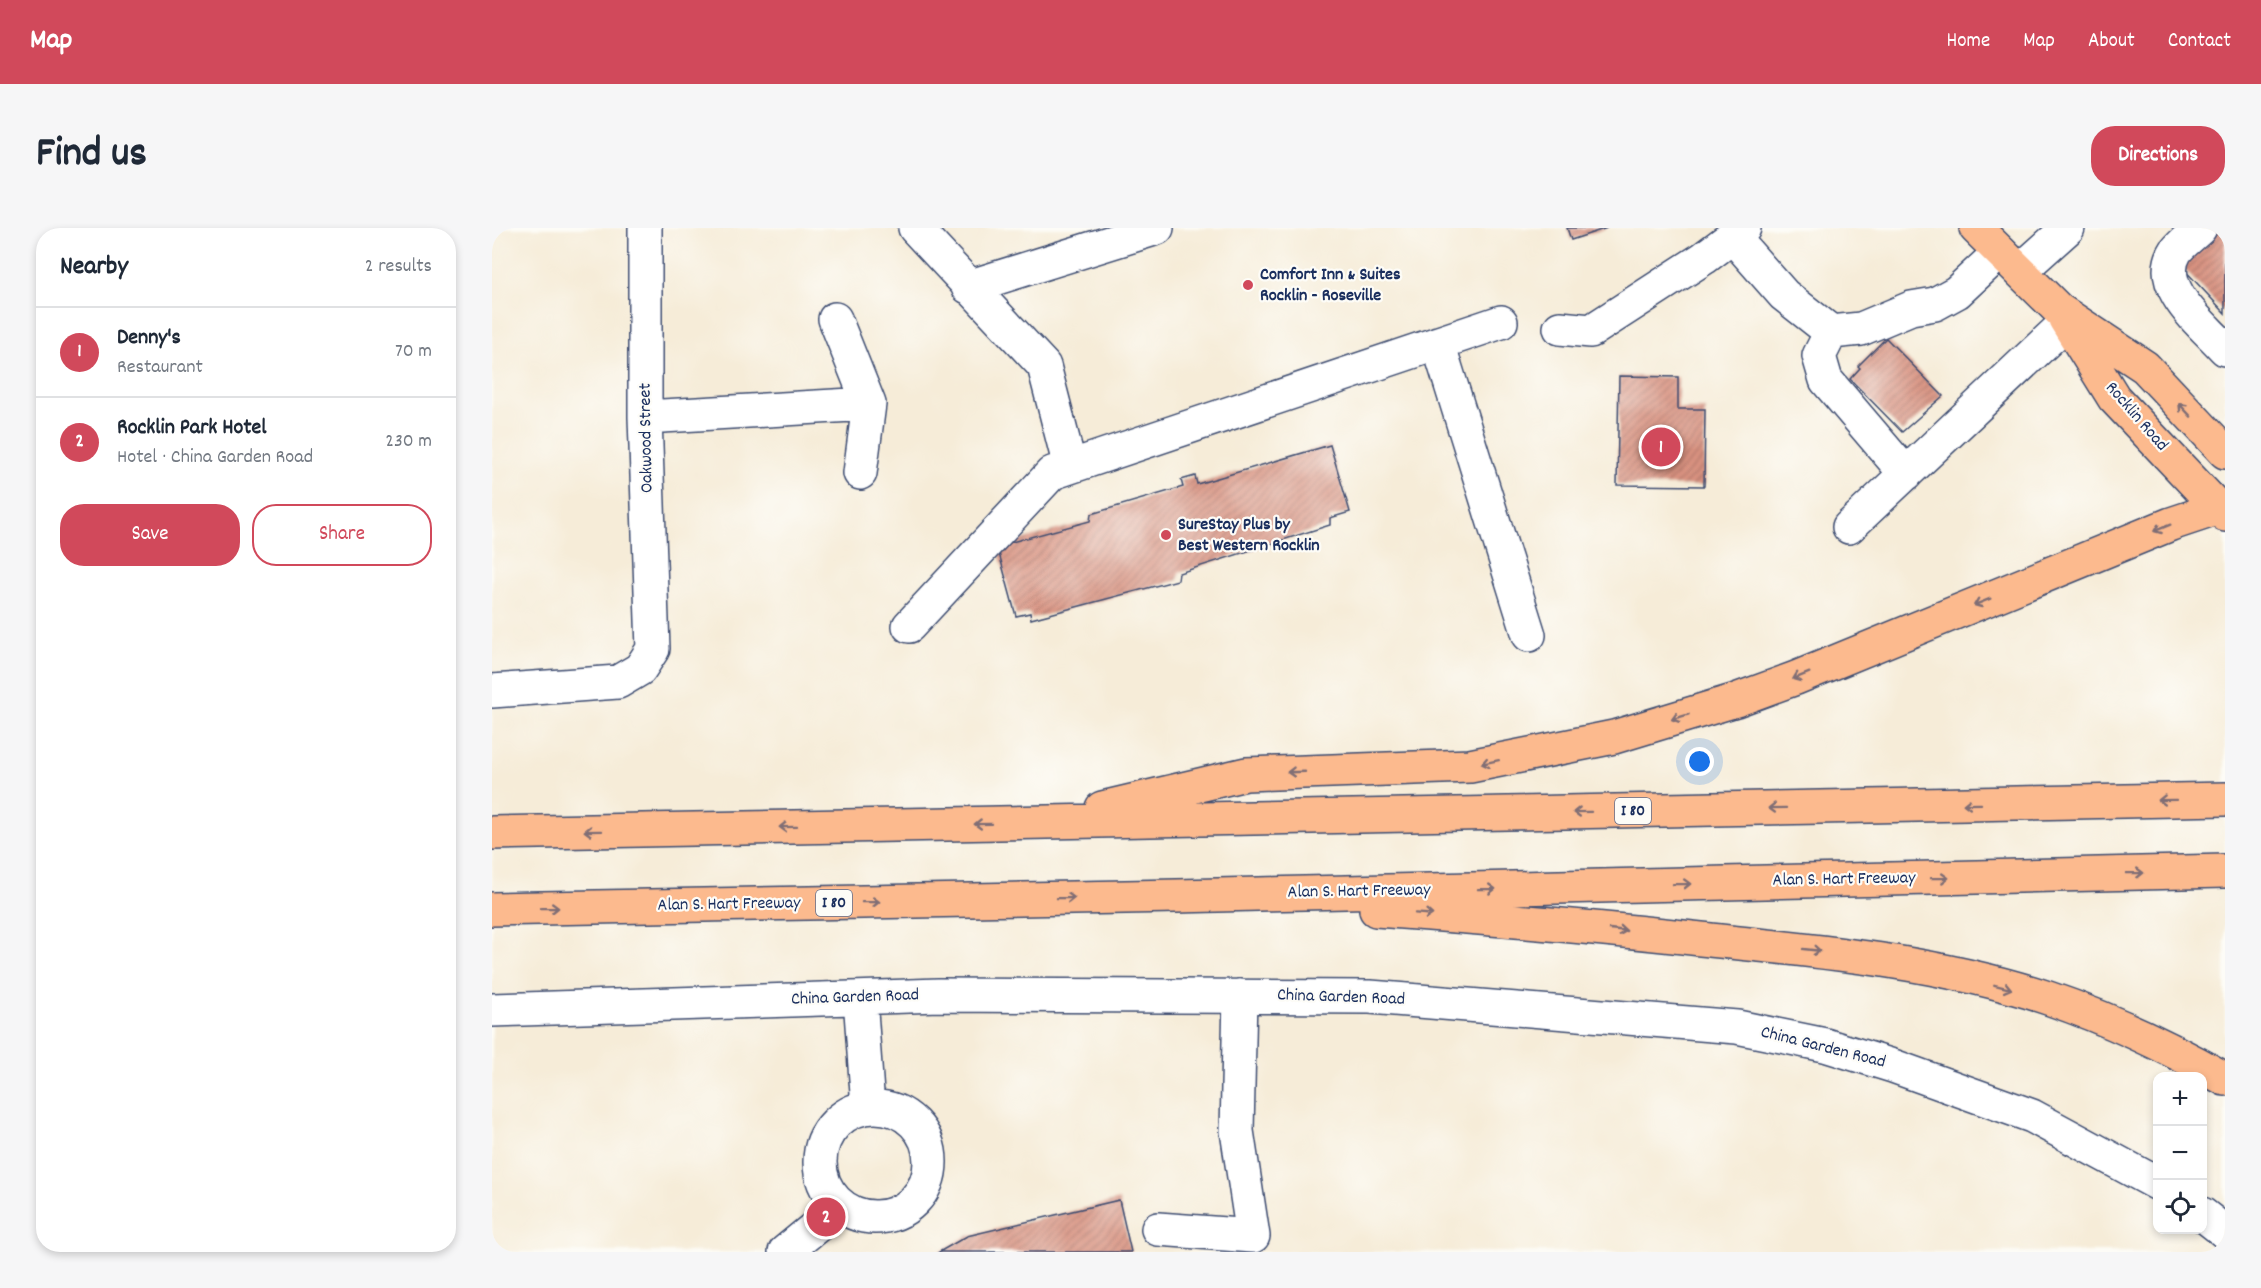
<!DOCTYPE html>
<html lang="en">
<head>
<meta charset="utf-8">
<style>
  :root { --surface:#fff; --page:#f6f6f7; --text:#1f2937; --muted:#747a83; --line:#e0e1e3; --accent:#d1495b }
  body { margin:0; font-family:Dekko,sans-serif; background:var(--page); color:var(--text) }
  .controls { position:absolute; right:18px; bottom:18px; display:grid; overflow:hidden; border-radius:12px; box-shadow:0 3px 9px #0003 }
  .controls button { width:54px; height:54px; display:grid; place-items:center; padding:0; border:0; border-bottom:2px solid var(--line); background:var(--surface); color:var(--text); font:30px sans-serif }
  .you { position:absolute; left:1208px; top:534px; width:21px; height:21px; margin:-15px; border:4px solid #fff; border-radius:50%; background:#1a73e8; box-shadow:0 0 0 9px #1a73e833 }
  .badge { display:grid; place-items:center; width:39px; height:39px; border-radius:50%; background:var(--accent); color:#fff; font-size:20px; font-weight:700 }
  .pin { position:absolute; translate:-50% -50%; border:3px solid #fff; box-shadow:0 2px 6px #0006 }
  .list { margin:0; padding:0; list-style:none }
  h2 { display:flex; justify-content:space-between; align-items:center; height:78px; margin:0; padding:0 24px; font-size:26px }
  h2 small { font-size:20px; font-weight:400; color:var(--muted) }
  .list li { display:grid; grid-template-columns:39px 1fr auto; gap:18px; align-items:center; box-sizing:border-box; height:90px; padding:0 24px; border-top:2px solid var(--line) }
  .list b { display:block; font-size:22px; white-space:nowrap }
  .list p { margin:0; font-size:20px; white-space:nowrap; color:var(--muted) }
  .list em { font-size:20px; font-style:normal; color:var(--muted) }
  .actions { display:flex; gap:12px; padding:18px 24px }
  .actions a { flex:1; padding:14px 0; border:2px solid var(--accent); border-radius:24px; text-align:center; font-size:21px; color:var(--accent) }
  .actions .main { background:var(--accent); color:#fff }
  .icon { flex:none; width:33px; height:33px; fill:none; stroke:currentColor; stroke-width:2; stroke-linecap:round; stroke-linejoin:round }
  .map { position:relative; flex:none; width:1733px; height:1024px; overflow:hidden; border-radius:24px }
  header { display:flex; align-items:center; gap:36px; box-sizing:border-box; height:84px; padding:0 30px; background:var(--accent); color:#fff }
  header strong { font-size:28px }
  nav { display:flex; gap:33px; margin-inline-start:auto; font-size:21px }
  .intro { display:flex; align-items:center; justify-content:space-between; box-sizing:border-box; height:144px; padding:0 36px }
  h1 { margin:0; font-size:42px }
  .button { padding:15px 27px; border-radius:24px; background:var(--accent); color:#fff; font-size:21px; font-weight:700 }
  main { display:flex; gap:36px; padding:0 36px }
  aside { flex:1; background:var(--surface); border-radius:24px; box-shadow:0 3px 9px #0003 }
  .map>svg:first-child { display:block }
</style>
</head>
<body>
<header>
<strong>Map</strong>
<nav><a>Home</a><a>Map</a><a>About</a><a>Contact</a></nav>
</header>
<div class="intro"><h1>Find us</h1><a class="button">Directions</a></div>
<main>
<aside>
<h2>Nearby<small>2 results</small></h2>
<ul class="list">
<li><span class="badge">1</span><div><b>Denny's</b><p>Restaurant</p></div><em>70 m</em></li>
<li><span class="badge">2</span><div><b>Rocklin Park Hotel</b><p>Hotel · China Garden Road</p></div><em>230 m</em></li>
</ul>
<div class="actions"><a class="main">Save</a><a>Share</a></div>
</aside>
<div class="map">
<svg width="1733" height="1024" viewBox="0 0 1733 1024">
  <defs>
    <pattern id="building-hatch" width="6" height="6" patternUnits="userSpaceOnUse" patternTransform="scale(1.5)"><rect width="6" height="6" fill="#d8917f"/><path d="M-1 1l2-2M0 6l6-6M5 7l2-2" fill="none" stroke="#ae776b"/></pattern>
  </defs>
  <rect width="100%" height="100%" fill="#fdfcf7"/>
  <filter id="ink" filterUnits="userSpaceOnUse"><feTurbulence type="fractalNoise" baseFrequency=".0167" numOctaves="2"/><feDisplacementMap in="SourceGraphic" scale="12" xChannelSelector="R" yChannelSelector="G"/><feConvolveMatrix kernelMatrix="1 2 1 2 8 2 1 2 1" color-interpolation-filters="sRGB"/></filter>
  <filter id="wash" filterUnits="userSpaceOnUse"><feTurbulence type="fractalNoise" baseFrequency=".008" numOctaves="4" result="noise"/><feDisplacementMap in="SourceGraphic" scale="24" xChannelSelector="R" yChannelSelector="G"/><feGaussianBlur stdDeviation="1.35" result="paint"/><feColorMatrix in="noise" values="0 0 0 0 0 0 0 0 0 0 0 0 0 0 0 0 0 1.4 0 .05"/><feComposite in="paint" operator="in"/></filter>
  <g filter="url(#wash)">
    <rect width="100%" height="100%" fill="#f6ecd8"/>
    <g id="blocks">
      <path fill="url(#building-hatch)" d="M 1075,0 L 1115,0 L 1079,12 Z
        M 1727,0 L 1733,0 L 1733,85 L 1688,37 Z
        M 1394,110 L 1451,168 L 1410,204 L 1358,151 L 1368,140 L 1366,138 Z
        M 1127,148 L 1186,149 L 1186,181 L 1213,181 L 1212,258 L 1125,257 Z
        M 838,217 L 858,284 L 838,290 L 838,297 L 687,345 L 686,352 L 539,391 L 538,385 L 524,388 L 505,318 L 598,293 L 599,286 L 691,259 L 689,252 L 703,248 L 705,256 Z
        M 627,972 L 639,1024 L 447,1024 L 475,1008 Z"/>
    </g>
  </g>
  <g filter="url(#ink)">
    <use href="#blocks" fill-opacity="0" stroke="#3c4b70" stroke-width="1.5"/>
    <g fill="none" stroke-linecap="round" stroke-linejoin="round">
      <g stroke="#3c4b70" stroke-width="36">
        <path id="minor" d="M 423,0 L 552,138 L 578,239
          M 1708,0 C 1701,7 1690,15 1684,23 C 1661,59 1712,97 1733,121
          M 1241,9 L 1292,67 L 1339,104 L 1369,101 L 1419,80 L 1443,76 L 1465,64 L 1508,24
          M 1528,43 L 1576,0
          M 476,59 L 665,0
          M 343,91 L 377,176 L 368,245
          M 1068,100 L 1099,103 L 1212,30 L 1252,0
          M 1339,104 L 1327,128 L 1334,152 L 1414,246
          M 946,115 L 1037,407
          M 153,189 L 377,176
          M 1357,299 L 1575,94
          M 417,398 L 560,245 L 1009,94
          M 0,463 L 126,454 L 148,441 L 161,421 L 153,189 L 153,0
          M 368,770 L 376,879
          M 0,782 L 447,767 L 878,769 L 1245,799 L 1333,817 L 1401,838 L 1540,888 L 1666,956
          M328 934a55 55 0 1 1 110 0a55 55 0 1 1-110 0Z
          M 1710,986 L 1733,1004
          M 666,1001 L 761,1008 L 745,903 L 748,768
          M 293,1024 L 349,978"/>
      </g>
      <g stroke="#3c4b70" stroke-width="36">
        <path id="major" d="M 1484,0 L 1567,82 L 1653,139 L 1733,224
          M 1573,91 L 1622,170 L 1733,287"/>
      </g>
      <g stroke="#3c4b70" stroke-width="36">
        <path id="highway" d="M 610,580 L 754,546 L 978,538 L 1122,509 L 1244,472 L 1304,450 L 1679,296 L 1733,278
          M 0,605 L 1733,571
          M 0,681 L 685,668 L 1733,643
          M 884,682 C 993,690 1101,699 1209,711 C 1325,723 1445,733 1556,770 C 1618,791 1677,819 1733,851"/>
      </g>
      <use href="#minor" stroke="#fff" stroke-width="33"/>
      <use href="#major" stroke="#fcba8e" stroke-width="33"/>
      <use href="#highway" stroke="#fcba8e" stroke-width="33"/>
    </g>
    <defs><path id="oneway-shaft" d="M-6 0H5M1.5-3L5.5 0L1.5 3" fill="none" stroke-width="1.6" stroke-linecap="round" stroke-linejoin="round" transform="scale(1.5)"/></defs>
    <g stroke="#806e74">
      <use href="#oneway-shaft" transform="translate(1693 182) rotate(-133)"/>
      <use href="#oneway-shaft" transform="translate(1670 300) rotate(158)"/>
      <use href="#oneway-shaft" transform="translate(1490 374) rotate(158)"/>
      <use href="#oneway-shaft" transform="translate(1309 448) rotate(158)"/>
      <use href="#oneway-shaft" transform="translate(1188 489) rotate(163)"/>
      <use href="#oneway-shaft" transform="translate(998 534) rotate(168)"/>
      <use href="#oneway-shaft" transform="translate(804 544) rotate(178)"/>
      <use href="#oneway-shaft" transform="translate(1675 572) rotate(179)"/>
      <use href="#oneway-shaft" transform="translate(1480 576) rotate(179)"/>
      <use href="#oneway-shaft" transform="translate(1285 580) rotate(179)"/>
      <use href="#oneway-shaft" transform="translate(1090 584) rotate(179)"/>
      <use href="#oneway-shaft" transform="translate(491 596) rotate(179)"/>
      <use href="#oneway-shaft" transform="translate(296 599) rotate(179)"/>
      <use href="#oneway-shaft" transform="translate(101 603) rotate(179)"/>
      <use href="#oneway-shaft" transform="translate(1643 645) rotate(-1)"/>
      <use href="#oneway-shaft" transform="translate(1448 650) rotate(-1)"/>
      <use href="#oneway-shaft" transform="translate(1190 656) rotate(-1)"/>
      <use href="#oneway-shaft" transform="translate(995 661) rotate(-1)"/>
      <use href="#oneway-shaft" transform="translate(574 670) rotate(-1)"/>
      <use href="#oneway-shaft" transform="translate(379 674) rotate(-1)"/>
      <use href="#oneway-shaft" transform="translate(58 680) rotate(-1)"/>
      <use href="#oneway-shaft" transform="translate(932 686) rotate(4)"/>
      <use href="#oneway-shaft" transform="translate(1126 702) rotate(6)"/>
      <use href="#oneway-shaft" transform="translate(1320 722) rotate(6)"/>
      <use href="#oneway-shaft" transform="translate(1511 759) rotate(14)"/>
    </g>
  </g>
  <g fill="#d1495b" stroke="#fdfcf7" stroke-width="2">
    <circle cx="756" cy="57" r="6"/>
    <circle cx="674" cy="307" r="6"/>
  </g>
  <g text-anchor="middle" dominant-baseline="central" stroke-width="4.5" stroke-linejoin="round" paint-order="stroke">
    <g fill="#fdfcf7" stroke="#5f6c8c" stroke-width="1.5">
      <rect x="1123" y="570" width="36" height="26" rx="4.5"/>
      <rect x="324" y="662" width="36" height="26" rx="4.5"/>
    </g>
    <g font-size="16" font-weight="bold" fill="#1b2f5e">
      <text x="1141" y="583">I 80</text>
      <text x="342" y="675">I 80</text>
    </g>
    <g font-size="18" font-weight="bold" fill="#1b2f5e" stroke="#fdfcf7" text-anchor="start">
      <text x="768" y="47">Comfort Inn &amp; Suites<tspan x="768" dy="21">Rocklin - Roseville</tspan></text>
      <text x="686" y="297">SureStay Plus by<tspan x="686" dy="21">Best Western Rocklin</tspan></text>
    </g>
    <g font-size="18" fill="#1b2f5e" stroke="#fdfcf7">
      <text transform="translate(1644 189) rotate(49)">Rocklin Road</text>
      <text transform="translate(155 210) rotate(-91)">Oakwood Street</text>
      <text transform="translate(1352 652) rotate(-1)">Alan S. Hart Freeway</text>
      <text transform="translate(867 664) rotate(-1)">Alan S. Hart Freeway</text>
      <text transform="translate(237 677) rotate(-1)">Alan S. Hart Freeway</text>
      <text transform="translate(363 770) rotate(-2)">China Garden Road</text>
      <text transform="translate(849 770) rotate(2)">China Garden Road</text>
      <text transform="translate(1331 820) rotate(14)">China Garden Road</text>
    </g>
  </g>
</svg>
<div class="controls">
<button>+</button>
<button>−</button>
<button><svg class="icon" aria-label="locate" viewBox="0 0 24 24"><circle cx="12" cy="12" r="6"/><path d="M12 2v4M12 18v4M2 12h4M18 12h4"/></svg></button>
</div>
<div class="you"></div>
<div class="pin badge" style="left:1169px;top:219px">1</div>
<div class="pin badge" style="left:334px;top:989px">2</div>
</div>
</main>
</body>
</html>
